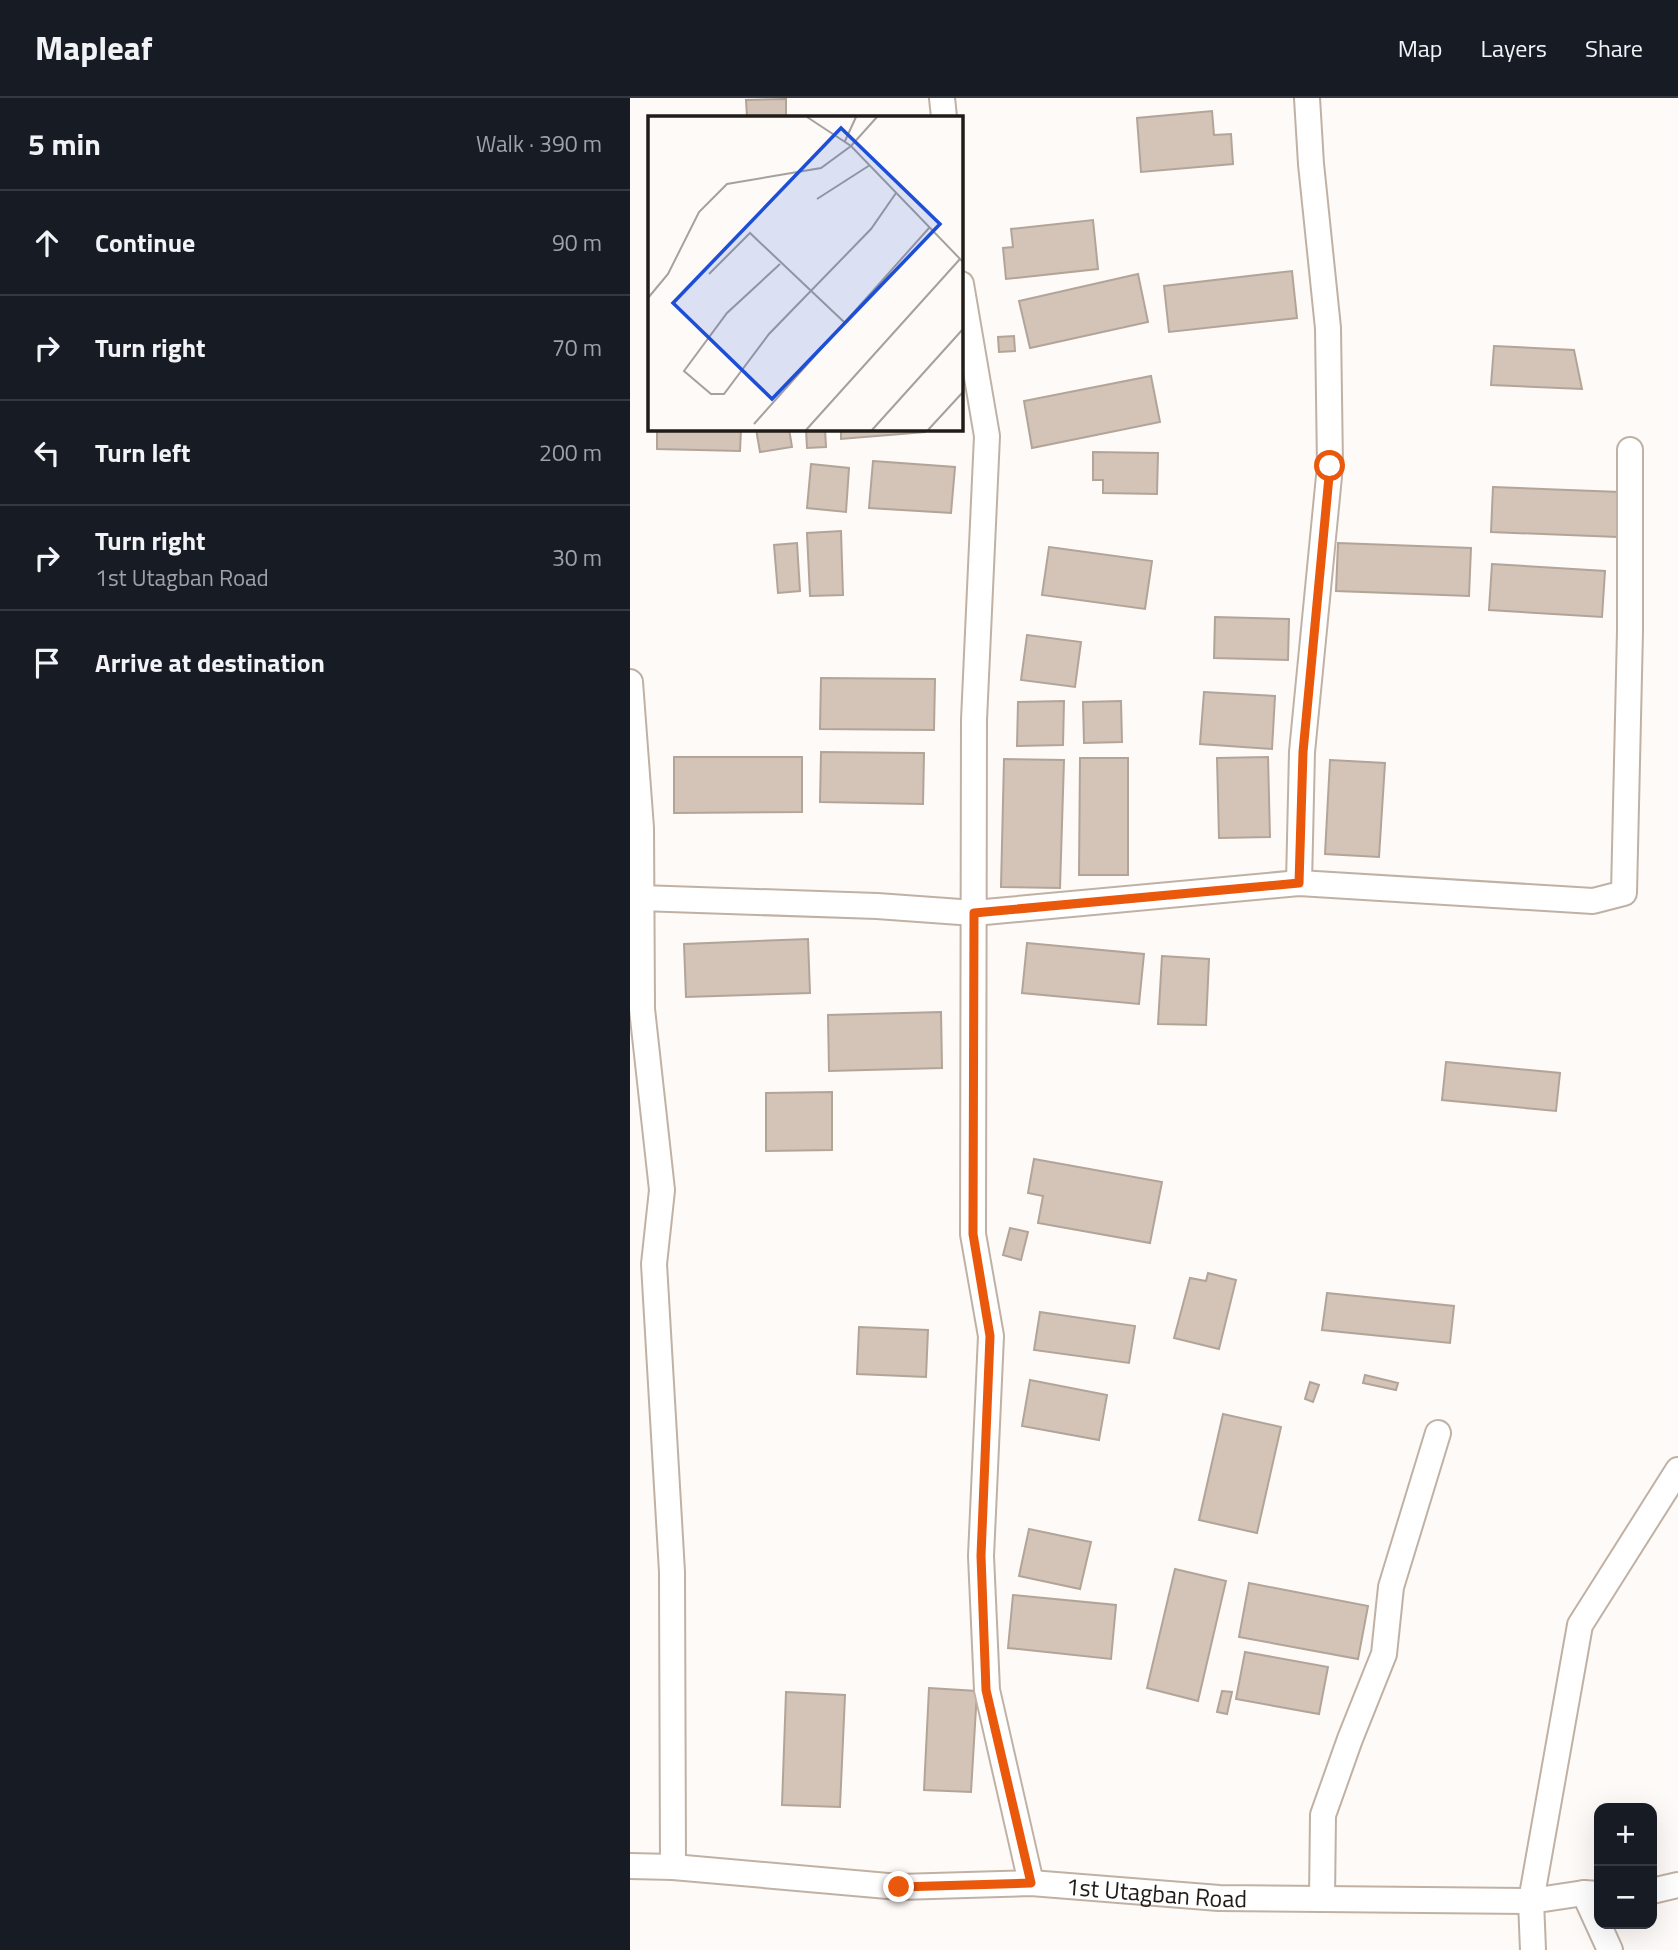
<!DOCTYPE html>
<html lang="en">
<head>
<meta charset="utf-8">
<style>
  :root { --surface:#171b24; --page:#242831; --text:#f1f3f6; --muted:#9ea1a6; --line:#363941 }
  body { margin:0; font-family:"Titillium Web",sans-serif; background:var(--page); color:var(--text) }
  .controls { position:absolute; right:21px; bottom:21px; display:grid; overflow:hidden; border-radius:14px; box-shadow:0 7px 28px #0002 }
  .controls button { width:63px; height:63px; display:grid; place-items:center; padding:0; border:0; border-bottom:2px solid var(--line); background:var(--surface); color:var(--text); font:35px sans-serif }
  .stop { position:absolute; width:21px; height:21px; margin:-16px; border:5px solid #ea580c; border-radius:50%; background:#fff }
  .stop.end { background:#ea580c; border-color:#fff; box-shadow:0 2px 7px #0008 }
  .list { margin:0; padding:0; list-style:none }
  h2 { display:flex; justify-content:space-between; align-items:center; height:91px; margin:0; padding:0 28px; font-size:30px }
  h2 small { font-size:23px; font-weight:400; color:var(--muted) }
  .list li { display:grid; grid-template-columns:46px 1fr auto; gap:21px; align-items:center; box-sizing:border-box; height:105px; padding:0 28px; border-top:2px solid var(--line) }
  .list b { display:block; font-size:26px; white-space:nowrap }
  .list p { margin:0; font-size:23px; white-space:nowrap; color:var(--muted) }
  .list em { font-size:23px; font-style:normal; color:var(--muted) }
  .icon { flex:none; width:38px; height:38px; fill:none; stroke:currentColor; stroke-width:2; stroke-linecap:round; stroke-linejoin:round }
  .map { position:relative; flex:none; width:1048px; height:1852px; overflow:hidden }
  header { display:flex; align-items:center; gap:42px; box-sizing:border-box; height:98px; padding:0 35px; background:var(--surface); border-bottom:2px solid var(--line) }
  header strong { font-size:33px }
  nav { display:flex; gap:38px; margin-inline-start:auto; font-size:24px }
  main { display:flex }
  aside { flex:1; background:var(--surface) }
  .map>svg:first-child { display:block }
</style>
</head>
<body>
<header>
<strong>Mapleaf</strong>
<nav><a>Map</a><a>Layers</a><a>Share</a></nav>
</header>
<main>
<aside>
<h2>5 min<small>Walk · 390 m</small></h2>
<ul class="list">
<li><svg class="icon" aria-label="ahead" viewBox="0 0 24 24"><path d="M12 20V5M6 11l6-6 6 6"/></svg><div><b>Continue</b></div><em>90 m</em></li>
<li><svg class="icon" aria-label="right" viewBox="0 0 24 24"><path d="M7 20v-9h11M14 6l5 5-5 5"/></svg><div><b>Turn right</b></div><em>70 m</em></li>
<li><svg class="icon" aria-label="left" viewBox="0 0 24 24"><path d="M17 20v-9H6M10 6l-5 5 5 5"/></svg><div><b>Turn left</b></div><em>200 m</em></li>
<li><svg class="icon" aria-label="right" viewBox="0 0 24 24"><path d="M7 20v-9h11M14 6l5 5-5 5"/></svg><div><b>Turn right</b><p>1st Utagban Road</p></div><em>30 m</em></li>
<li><svg class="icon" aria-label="arrive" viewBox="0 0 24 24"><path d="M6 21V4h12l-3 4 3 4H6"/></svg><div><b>Arrive at destination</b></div></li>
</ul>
</aside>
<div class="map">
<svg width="1048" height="1852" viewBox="0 0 1048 1852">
  <rect width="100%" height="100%" fill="#fdfaf7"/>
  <path fill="#d3c4b7" stroke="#b3a498" stroke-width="2" d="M 156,1 L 156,19 L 117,19 L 116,2 Z
    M 582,13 L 584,37 L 601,36 L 603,66 L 511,74 L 507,20 Z
    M 463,122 L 468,171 L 376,181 L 373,150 L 383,149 L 381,131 Z
    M 662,173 L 667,220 L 539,234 L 534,188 Z
    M 508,176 L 518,224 L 400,250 L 389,203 Z
    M 384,238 L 385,253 L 369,254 L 368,239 Z
    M 864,248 L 944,252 L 952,291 L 861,287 Z
    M 521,278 L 530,324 L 402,350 L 394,303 Z
    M 27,331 L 111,331 L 110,353 L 27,351 Z
    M 126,331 L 159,331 L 162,349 L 130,354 Z
    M 176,331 L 195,331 L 196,349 L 177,350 Z
    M 211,331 L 295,331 L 295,334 L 211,341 Z
    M 463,354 L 528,355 L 527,396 L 473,395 L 473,382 L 463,382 Z
    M 243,363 L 325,369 L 321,415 L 239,410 Z
    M 181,366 L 219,370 L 216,414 L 177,410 Z
    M 863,389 L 989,394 L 987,439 L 861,434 Z
    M 211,433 L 213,497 L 180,498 L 177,435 Z
    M 167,445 L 170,493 L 148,495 L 144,447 Z
    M 708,445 L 841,450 L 839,498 L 706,493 Z
    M 419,449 L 522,463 L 515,511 L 412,497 Z
    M 862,466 L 975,473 L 972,519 L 859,512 Z
    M 585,519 L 659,521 L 658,562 L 584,560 Z
    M 397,537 L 451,544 L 445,589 L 391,582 Z
    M 191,580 L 305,581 L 304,632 L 190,631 Z
    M 574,594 L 645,598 L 642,651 L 570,646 Z
    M 434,603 L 433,647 L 387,648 L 388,604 Z
    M 491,603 L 492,644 L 454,645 L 453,604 Z
    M 191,654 L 294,655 L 293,706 L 190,704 Z
    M 44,659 L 172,659 L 172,714 L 44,715 Z
    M 638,659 L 640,739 L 589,740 L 587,660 Z
    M 450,660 L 498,660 L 498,777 L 449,777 Z
    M 374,661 L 434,662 L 430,790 L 371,789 Z
    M 700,662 L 755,665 L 749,759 L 695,756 Z
    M 178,841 L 180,895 L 56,899 L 54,846 Z
    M 397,845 L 514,856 L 509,906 L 392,895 Z
    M 532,858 L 579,861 L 576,927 L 528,926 Z
    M 311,914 L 312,970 L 199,973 L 198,917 Z
    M 816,964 L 930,975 L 926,1013 L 812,1002 Z
    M 202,994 L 202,1052 L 136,1053 L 136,995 Z
    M 404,1061 L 532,1084 L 520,1145 L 408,1125 L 413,1098 L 398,1095 Z
    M 380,1130 L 398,1134 L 391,1162 L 373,1157 Z
    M 578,1175 L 606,1182 L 589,1251 L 544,1240 L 560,1180 L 576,1183 Z
    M 697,1195 L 824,1208 L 820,1245 L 692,1232 Z
    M 410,1214 L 505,1228 L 499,1265 L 404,1252 Z
    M 229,1229 L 298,1232 L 296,1279 L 227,1276 Z
    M 735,1277 L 768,1285 L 766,1292 L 733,1285 Z
    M 400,1282 L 477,1297 L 469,1342 L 392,1328 Z
    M 680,1284 L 689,1287 L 683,1304 L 675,1301 Z
    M 593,1316 L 651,1329 L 627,1435 L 569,1422 Z
    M 399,1431 L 461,1444 L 450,1491 L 389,1478 Z
    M 545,1471 L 596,1483 L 568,1603 L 517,1590 Z
    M 619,1485 L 738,1508 L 728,1561 L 609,1539 Z
    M 383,1497 L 486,1507 L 481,1561 L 378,1550 Z
    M 615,1554 L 698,1569 L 689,1616 L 606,1601 Z
    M 299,1590 L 347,1593 L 341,1694 L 294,1692 Z
    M 592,1593 L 602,1594 L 597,1616 L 587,1614 Z
    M 156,1594 L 215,1597 L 210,1709 L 152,1707 Z"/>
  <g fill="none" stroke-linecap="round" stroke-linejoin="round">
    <g stroke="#c0b1a4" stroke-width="28">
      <g id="minor">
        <path d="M 312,0 L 314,19"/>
        <path d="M 331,186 L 357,338 L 344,622 L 343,1136 L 361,1238 L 351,1458 L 357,1592 L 401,1785"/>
        <path d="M 0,584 L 11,730 L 12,911 L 32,1092 L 24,1166 L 42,1474 L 43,1769"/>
        <path d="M 669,785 L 672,654 L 700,368 L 698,230 L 681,66 L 677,0"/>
        <path d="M 10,800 L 247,808 L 344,815 L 669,785 L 963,803 L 994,795 L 1000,533 L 1000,352"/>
        <path id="s1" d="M 0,1768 L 43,1769 L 269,1789 L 401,1785 L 589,1800 L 901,1803 L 954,1795 L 969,1796"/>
        <path d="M 1022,1793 L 1048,1787"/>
        <path d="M 954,1795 L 980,1852"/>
        <path d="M 692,1801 L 693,1717 L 720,1641 L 754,1556 L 761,1489 L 808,1335"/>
        <path d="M 903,1852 L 901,1803 L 950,1527 L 1048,1372"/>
      </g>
    </g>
    <use href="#minor" stroke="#fff" stroke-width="24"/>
  </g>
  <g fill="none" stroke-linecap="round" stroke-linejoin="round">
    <path stroke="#ea580c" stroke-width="9" d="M 269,1789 L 401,1785 L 356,1592 L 351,1458 L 360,1238 L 343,1136 L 344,815 L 669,785 L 673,654 L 700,368"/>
  </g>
  <g text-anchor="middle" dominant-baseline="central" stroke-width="5" stroke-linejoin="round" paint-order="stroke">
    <g font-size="24" fill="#211c17" stroke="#fff">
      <text stroke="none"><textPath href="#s1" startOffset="528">1st Utagban Road</textPath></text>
    </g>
  </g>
  <g transform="translate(18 18)">
    <rect width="315" height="315" fill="#fdfaf7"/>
    <path fill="none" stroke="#a5a19d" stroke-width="2" d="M 159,1 L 203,30 L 315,146M 197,25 L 208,1M 169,83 L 222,49M 132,148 L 79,197 L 36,255 L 63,278 L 76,278 L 121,218 L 223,113 L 248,77M 61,158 L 102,117 L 196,206M 0,182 L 20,158 L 51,96 L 79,68 L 173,52 L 203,30 L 229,1M 106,308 L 281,112M 158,314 L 312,143M 224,314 L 315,213M 280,314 L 315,276"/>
    <path fill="#1d4ed8" fill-opacity="0.15" stroke="#1d4ed8" stroke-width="3.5" d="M 193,12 L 292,108 L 124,283 L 25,187 Z"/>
    <rect width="315" height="315" fill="none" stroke="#211c17" stroke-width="3.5"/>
  </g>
</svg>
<div class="controls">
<button>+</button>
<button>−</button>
</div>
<div class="stop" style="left:700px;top:368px"></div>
<div class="stop end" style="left:269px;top:1789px"></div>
</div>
</main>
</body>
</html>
